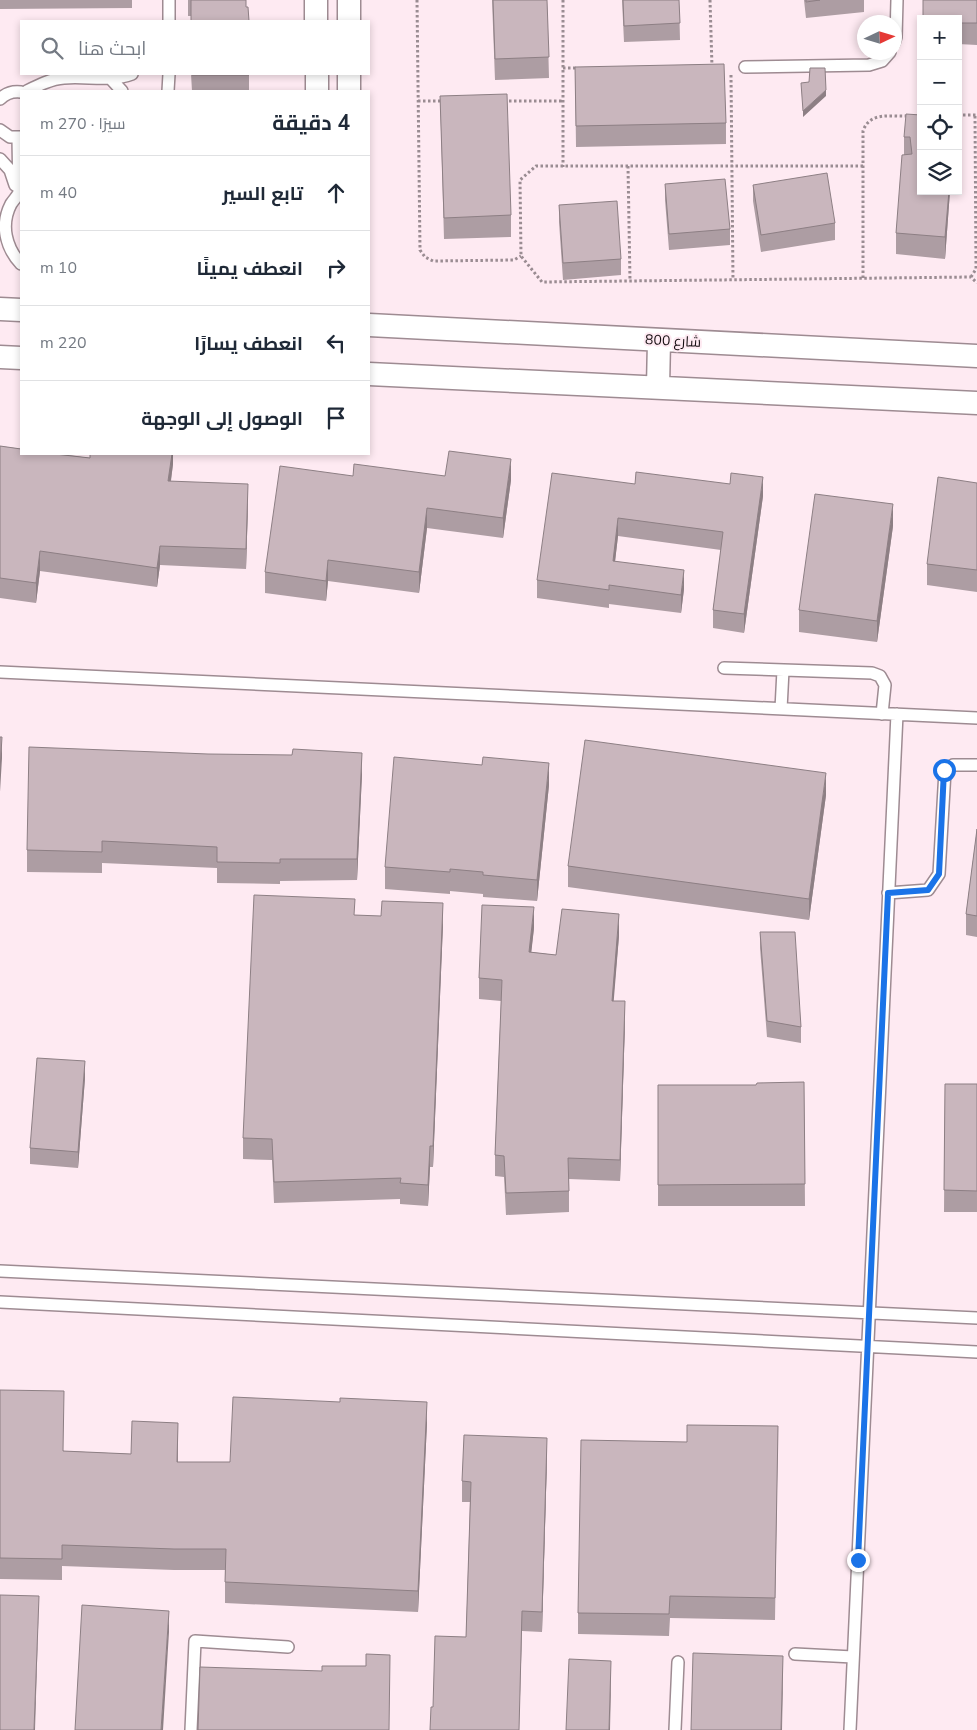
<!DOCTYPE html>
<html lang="ar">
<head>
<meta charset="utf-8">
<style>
  :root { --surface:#fff; --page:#f6f6f7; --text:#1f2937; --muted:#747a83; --line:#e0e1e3 }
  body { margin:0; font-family:"Nunito Sans",Cairo,sans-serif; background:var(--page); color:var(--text); direction:rtl }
  .controls { position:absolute; right:15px; top:15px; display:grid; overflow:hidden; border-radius:0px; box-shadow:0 2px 8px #0003 }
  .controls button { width:45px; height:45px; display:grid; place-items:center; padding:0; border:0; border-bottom:1px solid var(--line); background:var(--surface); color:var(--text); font:25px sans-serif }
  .compass { position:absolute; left:857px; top:15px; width:45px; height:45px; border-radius:50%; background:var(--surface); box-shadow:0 2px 8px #0003; rotate:86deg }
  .stop { position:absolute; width:15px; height:15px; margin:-11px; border:4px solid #1a73e8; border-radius:50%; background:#fff }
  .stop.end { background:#1a73e8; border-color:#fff; box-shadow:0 1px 5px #0008 }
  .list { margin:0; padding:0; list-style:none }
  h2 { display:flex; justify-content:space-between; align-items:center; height:65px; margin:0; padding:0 20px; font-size:21px }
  h2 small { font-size:16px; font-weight:400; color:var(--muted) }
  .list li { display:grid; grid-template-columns:32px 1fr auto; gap:15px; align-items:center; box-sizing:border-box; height:75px; padding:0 20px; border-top:1px solid var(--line) }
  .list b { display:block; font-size:19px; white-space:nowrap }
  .list em { font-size:16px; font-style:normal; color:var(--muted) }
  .icon { flex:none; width:28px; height:28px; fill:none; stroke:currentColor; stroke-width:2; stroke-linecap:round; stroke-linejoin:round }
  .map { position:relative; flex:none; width:977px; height:1730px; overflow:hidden; direction:ltr }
  .search { position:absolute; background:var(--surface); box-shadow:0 2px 8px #0003; left:20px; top:20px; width:350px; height:55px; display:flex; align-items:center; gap:12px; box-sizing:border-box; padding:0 18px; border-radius:0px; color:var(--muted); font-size:19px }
  .panel { position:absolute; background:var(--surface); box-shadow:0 2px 8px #0003; left:20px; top:90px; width:350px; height:365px; border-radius:0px; direction:rtl }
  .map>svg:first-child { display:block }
</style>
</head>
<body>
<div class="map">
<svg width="977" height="1730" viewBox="0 0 977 1730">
  <rect width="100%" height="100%" fill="#feeaf2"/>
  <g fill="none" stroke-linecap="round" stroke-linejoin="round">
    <g stroke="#9e8b92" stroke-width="14">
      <path id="service" d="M 169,21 L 169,0
        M 894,43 L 896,37 L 897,0
        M 745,67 L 869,65 L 882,61 L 890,52
        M 110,78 L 122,91
        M 27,91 C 39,85 51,79 64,78 C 87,76 110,82 132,74
        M 168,91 L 169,74
        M 0,99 C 6,93 13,91 21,92
        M 0,130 L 10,137 L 21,137
        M 18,138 L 19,195
        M 0,159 L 10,170 L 15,185
        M 21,188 C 19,195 15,198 11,204 C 0,225 6,248 21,264
        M 724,668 L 872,673 L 880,676 L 885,685 L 882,714
        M 0,672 L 977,718
        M 781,709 L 783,670
        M 888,893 L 928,890 L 939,874 L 945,771 L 953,765 L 977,765
        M 0,1271 L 977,1318
        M 0,1302 L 977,1352
        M 795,1654 L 853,1657
        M 191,1730 L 195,1641 L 288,1647
        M 675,1730 L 678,1662
        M 850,1730 L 897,714"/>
    </g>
    <g stroke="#9e8b92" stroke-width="25">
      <path id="minor" d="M 316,0 L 316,21
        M 349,0 L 349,21
        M 317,74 L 317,91
        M 349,74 L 349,91
        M 0,309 L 21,310
        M 369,325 L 977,356
        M 0,357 L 21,358
        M 369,374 L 977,403
        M 658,387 L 659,341"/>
    </g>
    <path stroke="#9a8c92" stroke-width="3" stroke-dasharray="2.5 2.5" stroke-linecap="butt" d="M 417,0 L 420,250 L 425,257 L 433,261 L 514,260 L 521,256
      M 563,0 L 563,167
      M 710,0 L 712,67
      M 563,68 L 577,68
      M 731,75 L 733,280
      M 418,101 L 442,101
      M 504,101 L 563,101
      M 958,115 L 977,115
      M 628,166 L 630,281
      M 863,166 L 536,166 L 520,180 L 521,256 L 542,282 L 971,277 L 977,283
      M 971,277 L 976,269 L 976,264 L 975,115
      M 863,278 L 863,131 C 870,111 891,117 908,116"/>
    <use href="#service" stroke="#fff" stroke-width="11"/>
    <use href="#minor" stroke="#fff" stroke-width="22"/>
  </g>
  <path fill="#ad9da3" d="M 0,0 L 132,0 L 132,8 L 0,9 Z
    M 188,0 L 246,0 L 191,16 L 188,16 Z
    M 492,0 L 547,0 L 549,78 L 495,80 Z
    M 622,0 L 679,0 L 680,40 L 624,42 Z
    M 804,0 L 864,0 L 864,12 L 806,18 Z
    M 977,0 L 977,45 L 958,44 L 958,19 Z
    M 575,67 L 726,123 L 726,144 L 576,147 Z
    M 191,74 L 249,74 L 249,91 L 192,91 Z
    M 440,96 L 511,215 L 511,237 L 444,239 Z
    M 921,115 L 950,191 L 945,259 L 896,254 L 896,233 L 904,155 L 904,137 Z
    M 665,184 L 730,229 L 730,245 L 669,250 L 665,200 Z
    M 753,185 L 835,223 L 835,240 L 761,252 L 753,201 Z
    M 559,205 L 621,259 L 621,275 L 563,280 L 559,222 Z
    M 0,446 L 90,458 L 173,454 L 173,464 L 171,481 L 248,504 L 246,569 L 160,565 L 157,587 L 40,571 L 36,603 L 0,598 Z
    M 353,476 L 445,476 L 511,480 L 503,538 L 427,528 L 419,593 L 328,581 L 326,601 L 265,593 L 265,572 Z
    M 977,483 L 977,592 L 927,585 L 927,564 Z
    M 635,484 L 730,484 L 763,496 L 744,633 L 713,628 L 713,610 L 721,550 L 618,536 L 615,561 L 684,589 L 681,613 L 609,604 L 609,608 L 537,598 L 537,580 Z
    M 893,526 L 877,642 L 799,632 L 799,610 Z
    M 362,774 L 357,880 L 280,881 L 280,884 L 217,883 L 217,868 L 102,863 L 102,873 L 27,872 L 27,850 Z
    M 549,785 L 537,901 L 483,897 L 483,894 L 450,891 L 450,894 L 385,889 L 385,867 Z
    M 826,795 L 809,920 L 568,887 L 568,866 Z
    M 977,829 L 977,937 L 966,935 L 966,914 Z
    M 355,915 L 443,924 L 433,1167 L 430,1167 L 428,1206 L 400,1204 L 400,1199 L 274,1203 L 272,1160 L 243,1159 L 243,1138 Z
    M 534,928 L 531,952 L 556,955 L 619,936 L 613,1001 L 625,1022 L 620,1181 L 569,1179 L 569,1212 L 506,1215 L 504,1177 L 495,1176 L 495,1155 L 501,1001 L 479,999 L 479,978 Z
    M 760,932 L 801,1027 L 801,1043 L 767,1037 L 760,948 Z
    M 85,1078 L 78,1168 L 30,1164 L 30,1148 Z
    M 804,1082 L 805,1206 L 658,1206 L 658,1085 L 756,1085 Z
    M 945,1084 L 977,1084 L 977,1212 L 944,1212 Z
    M 0,1390 L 64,1451 L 131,1454 L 178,1444 L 178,1462 L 230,1462 L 427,1423 L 418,1612 L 225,1603 L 225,1570 L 174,1570 L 62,1566 L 62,1580 L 0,1579 Z
    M 778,1426 L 775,1620 L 670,1618 L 669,1636 L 578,1634 L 578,1613 L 687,1442 Z
    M 547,1458 L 542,1632 L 522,1631 L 433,1707 L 466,1637 L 470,1502 L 462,1502 L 462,1481 Z"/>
  <path fill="#8d7f84" d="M 826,90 L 826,96 L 803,117 L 803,111 Z
    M 949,191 L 950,191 L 945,259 L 945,237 Z
    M 172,454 L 173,454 L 173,464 L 168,501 L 168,481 Z
    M 511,459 L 511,480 L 503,538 L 503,518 Z
    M 763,477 L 763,496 L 744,633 L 744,614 Z
    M 248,484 L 248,504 L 246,569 L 246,549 Z
    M 893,504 L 893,526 L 877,642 L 877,621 Z
    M 427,508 L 427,528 L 419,593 L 419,572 Z
    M 618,518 L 618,536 L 613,579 L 613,561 Z
    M 160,546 L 160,565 L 157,587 L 157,568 Z
    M 40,551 L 40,571 L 36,603 L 36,583 Z
    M 328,560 L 328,581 L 326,601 L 326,581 Z
    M 684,570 L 684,589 L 681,613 L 681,595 Z
    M 2,737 L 2,758 L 0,792 L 0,770 Z
    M 362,753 L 362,774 L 357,880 L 357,859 Z
    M 549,763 L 549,785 L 537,901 L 537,880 Z
    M 826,773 L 826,795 L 809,920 L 809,899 Z
    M 443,903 L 443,924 L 433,1167 L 433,1146 Z
    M 534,907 L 534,928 L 529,973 L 529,952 Z
    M 619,914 L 619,936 L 612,1022 L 612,1001 Z
    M 625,1001 L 625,1022 L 620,1181 L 620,1160 Z
    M 85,1061 L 85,1078 L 78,1168 L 78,1152 Z
    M 430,1146 L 430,1167 L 428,1206 L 428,1185 Z
    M 427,1402 L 427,1423 L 418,1612 L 418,1591 Z
    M 178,1423 L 178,1444 L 177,1484 L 177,1462 Z
    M 547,1438 L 547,1458 L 542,1632 L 542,1612 Z
    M 39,1596 L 35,1730 L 34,1730 Z
    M 169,1611 L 169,1632 L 163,1730 L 161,1730 Z
    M 522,1611 L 522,1631 L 519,1730 Z
    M 783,1656 L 783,1677 L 782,1730 L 781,1730 Z
    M 611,1661 L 611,1682 L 610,1730 L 609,1730 Z"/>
  <path fill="#c9b6bd" stroke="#8d7f84" d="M 191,0 L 246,0 L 246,7 L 248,7 L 249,21 L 191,21 Z
    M 493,0 L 547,0 L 549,57 L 495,59 Z
    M 623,0 L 679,0 L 680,23 L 624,26 Z
    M 806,0 L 820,0 L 806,2 Z
    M 923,0 L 977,0 L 977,23 L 958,23 L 958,19 L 923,19 Z
    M 724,64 L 726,123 L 576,126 L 575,67 Z
    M 810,68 L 825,68 L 826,90 L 803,111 L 801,83 L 809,82 Z
    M 192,74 L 249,74 L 249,75 L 192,75 Z
    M 507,94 L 511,215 L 444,218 L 440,96 Z
    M 906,114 L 921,115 L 921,191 L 949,191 L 945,237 L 896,233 L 902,155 L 912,154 L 910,137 L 904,137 Z
    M 827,173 L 835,223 L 761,235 L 753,185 Z
    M 725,179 L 730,229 L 669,234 L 665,184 Z
    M 617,201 L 621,259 L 563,263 L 559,205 Z
    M 0,446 L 21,449 L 21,454 L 55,454 L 90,458 L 90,454 L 172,454 L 168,481 L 248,484 L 246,549 L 160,546 L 157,568 L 40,551 L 36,583 L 0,578 Z
    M 449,451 L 511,459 L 503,518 L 427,508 L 419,572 L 328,560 L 326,581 L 265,572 L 280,466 L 353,476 L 354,464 L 445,476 Z
    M 636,472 L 730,484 L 731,473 L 763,477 L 744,614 L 713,610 L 723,532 L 618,518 L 613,561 L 684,570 L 681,595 L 609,585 L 609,590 L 537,580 L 552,473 L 635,484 Z
    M 938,477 L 977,483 L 977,570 L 927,564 Z
    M 815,494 L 893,504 L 877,621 L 799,610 Z
    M 0,737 L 2,737 L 0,770 Z
    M 585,740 L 826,773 L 809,899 L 568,866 Z
    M 29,747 L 208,754 L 292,755 L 293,749 L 362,753 L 357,859 L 280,859 L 280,863 L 217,862 L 217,847 L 102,841 L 102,852 L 27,850 Z
    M 394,757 L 482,765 L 483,757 L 549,763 L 537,880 L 483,875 L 483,872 L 450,869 L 450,872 L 385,867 Z
    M 977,829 L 977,916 L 966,914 Z
    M 254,895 L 355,899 L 354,915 L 381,916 L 382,901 L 443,903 L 433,1146 L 430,1146 L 428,1185 L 400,1183 L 401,1178 L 274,1182 L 272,1139 L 243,1138 Z
    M 482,905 L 534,907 L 529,952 L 556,955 L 562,909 L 619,914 L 612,1001 L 625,1001 L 620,1160 L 568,1158 L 569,1191 L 506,1193 L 504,1156 L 495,1155 L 502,980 L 479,978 Z
    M 760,932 L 795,932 L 801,1027 L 767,1021 Z
    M 37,1058 L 85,1061 L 78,1152 L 30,1148 Z
    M 804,1082 L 805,1184 L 658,1185 L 658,1085 L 756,1085 L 757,1083 Z
    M 945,1084 L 977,1084 L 977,1191 L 944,1190 Z
    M 0,1390 L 64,1391 L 63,1451 L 131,1454 L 132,1421 L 178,1423 L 177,1462 L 230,1462 L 233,1397 L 340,1402 L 340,1398 L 427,1402 L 418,1591 L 225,1582 L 226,1549 L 174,1549 L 62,1545 L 62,1559 L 0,1558 Z
    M 687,1425 L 778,1426 L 775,1598 L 670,1596 L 669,1614 L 578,1613 L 581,1440 L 687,1442 Z
    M 464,1435 L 547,1438 L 542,1612 L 522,1611 L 519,1730 L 430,1730 L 431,1707 L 433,1707 L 435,1636 L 466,1637 L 471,1482 L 462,1481 Z
    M 0,1595 L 39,1596 L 34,1730 L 0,1730 Z
    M 82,1605 L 169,1611 L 161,1730 L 75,1730 Z
    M 693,1653 L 783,1656 L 781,1730 L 691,1730 Z
    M 366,1654 L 390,1655 L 389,1730 L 198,1730 L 200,1667 L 322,1671 L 322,1666 L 366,1666 Z
    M 569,1659 L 611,1661 L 609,1730 L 566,1730 Z"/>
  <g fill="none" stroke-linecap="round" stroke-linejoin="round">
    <path stroke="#1a73e8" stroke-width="6" d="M 858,1560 L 888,893 L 928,890 L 939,874 L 944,770"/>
  </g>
  <g text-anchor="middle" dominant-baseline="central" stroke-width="4" stroke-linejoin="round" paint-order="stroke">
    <g font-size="14" fill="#140d10" stroke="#feeaf2">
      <text transform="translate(673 341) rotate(3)">شارع 800</text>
    </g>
  </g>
</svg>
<div class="controls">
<button>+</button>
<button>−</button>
<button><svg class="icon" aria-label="locate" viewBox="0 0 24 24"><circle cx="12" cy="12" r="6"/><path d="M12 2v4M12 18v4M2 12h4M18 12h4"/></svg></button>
<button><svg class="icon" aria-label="layers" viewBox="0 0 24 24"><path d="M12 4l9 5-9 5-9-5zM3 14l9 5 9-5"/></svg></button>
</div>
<svg class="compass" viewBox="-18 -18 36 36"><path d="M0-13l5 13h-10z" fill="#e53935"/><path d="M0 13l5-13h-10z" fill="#747a83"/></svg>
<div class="stop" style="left:944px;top:770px"></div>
<div class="stop end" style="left:858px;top:1560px"></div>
<div class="search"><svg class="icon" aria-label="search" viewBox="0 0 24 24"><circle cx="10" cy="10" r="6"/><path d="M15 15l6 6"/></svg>ابحث هنا</div>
<section class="panel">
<h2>4 دقيقة<small>سيرًا · 270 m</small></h2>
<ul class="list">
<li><svg class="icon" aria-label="ahead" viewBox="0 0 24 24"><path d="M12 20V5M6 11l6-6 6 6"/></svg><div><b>تابع السير</b></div><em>40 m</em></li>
<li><svg class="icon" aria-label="right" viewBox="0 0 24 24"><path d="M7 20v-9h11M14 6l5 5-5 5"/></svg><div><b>انعطف يمينًا</b></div><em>10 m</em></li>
<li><svg class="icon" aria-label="left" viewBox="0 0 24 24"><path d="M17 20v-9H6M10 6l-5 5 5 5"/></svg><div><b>انعطف يسارًا</b></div><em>220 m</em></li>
<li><svg class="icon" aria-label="arrive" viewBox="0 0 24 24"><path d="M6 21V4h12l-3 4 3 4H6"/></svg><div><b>الوصول إلى الوجهة</b></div></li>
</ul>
</section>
</div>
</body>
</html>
